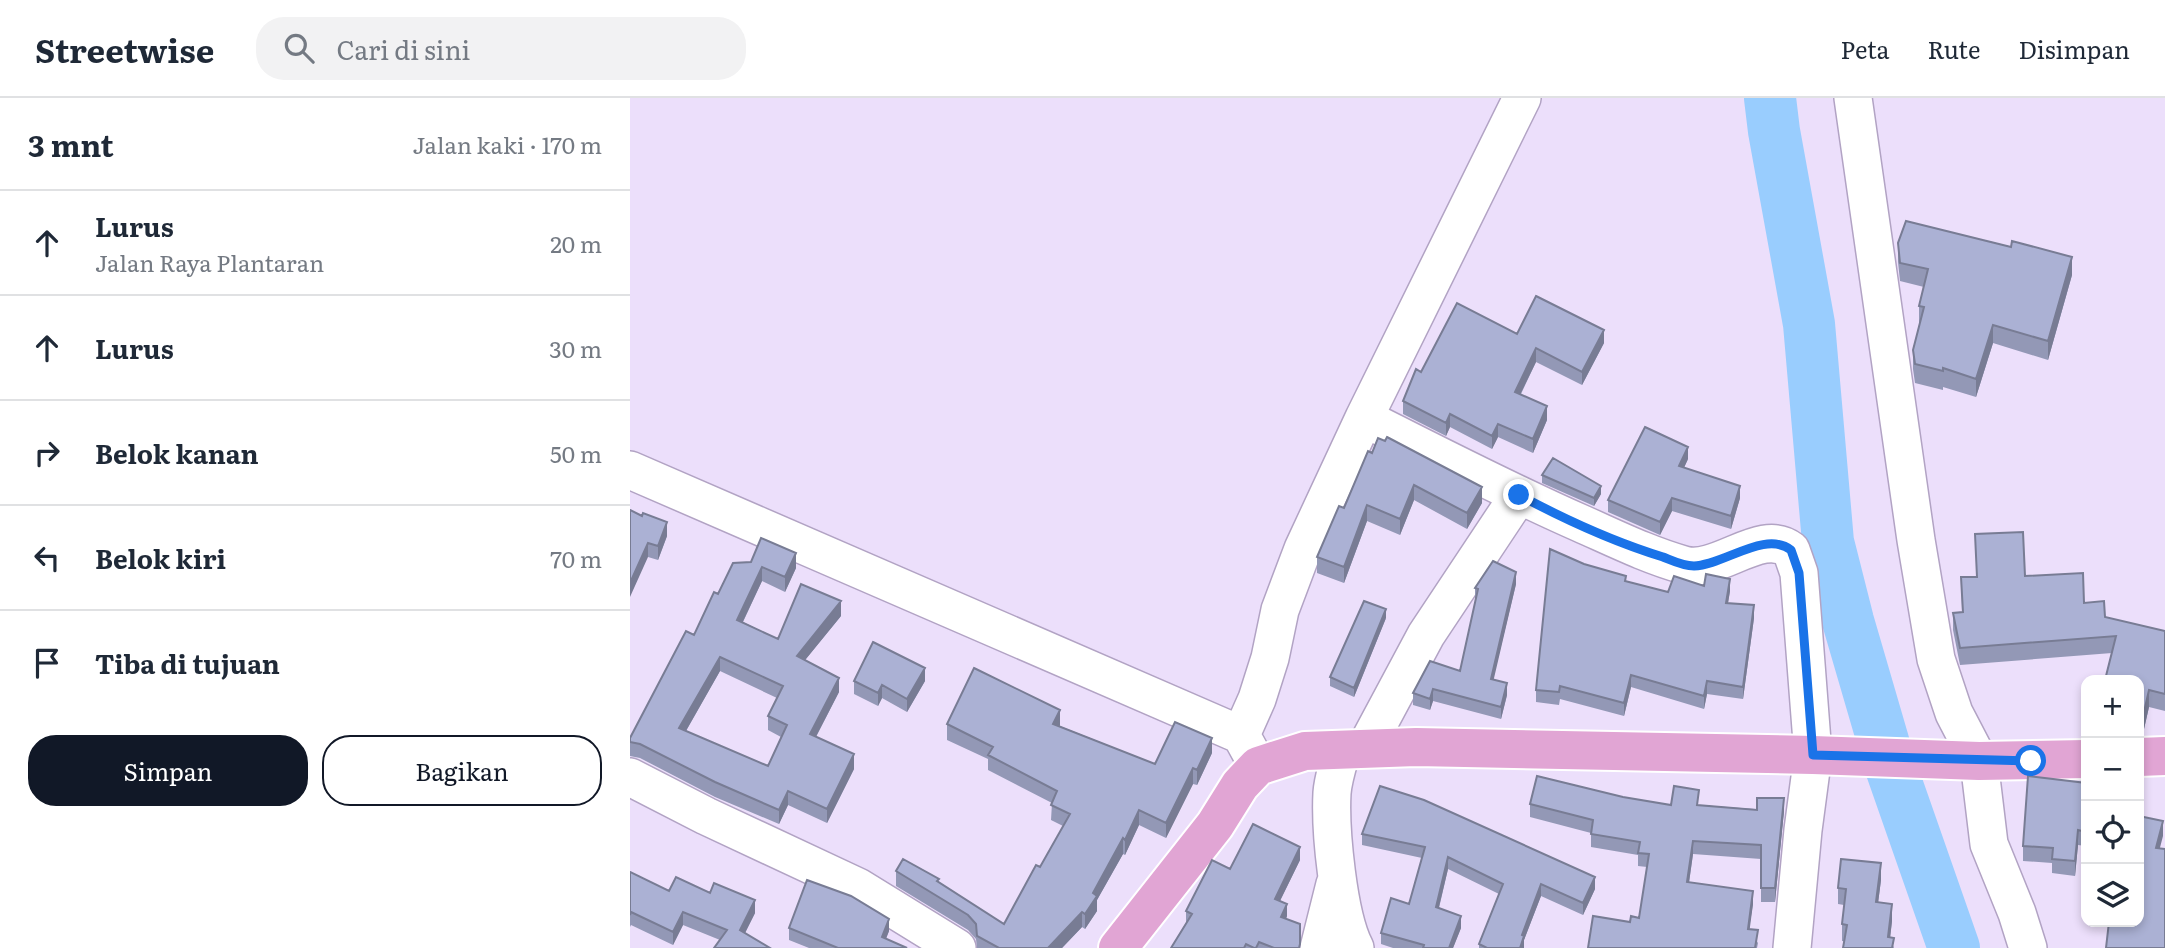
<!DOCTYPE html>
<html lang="id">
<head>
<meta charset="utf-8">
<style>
  :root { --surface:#fff; --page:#f2f2f3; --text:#1f2937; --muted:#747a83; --line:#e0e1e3; --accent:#111827 }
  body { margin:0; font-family:Literata,serif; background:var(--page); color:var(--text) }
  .controls { position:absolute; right:21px; bottom:21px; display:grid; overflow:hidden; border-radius:14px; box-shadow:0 4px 10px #0003 }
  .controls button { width:63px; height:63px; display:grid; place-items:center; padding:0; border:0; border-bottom:2px solid var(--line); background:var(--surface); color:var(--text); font:35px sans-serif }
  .stop { position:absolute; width:21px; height:21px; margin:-16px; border:5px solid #1a73e8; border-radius:50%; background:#fff }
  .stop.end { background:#1a73e8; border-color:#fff; box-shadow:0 2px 7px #0008 }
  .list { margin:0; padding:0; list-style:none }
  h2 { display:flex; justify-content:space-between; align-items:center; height:91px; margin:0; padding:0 28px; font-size:30px }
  h2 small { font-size:23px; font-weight:400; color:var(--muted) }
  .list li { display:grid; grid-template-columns:46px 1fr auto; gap:21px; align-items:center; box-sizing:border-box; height:105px; padding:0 28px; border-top:2px solid var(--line) }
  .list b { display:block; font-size:26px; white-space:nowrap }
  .list p { margin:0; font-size:23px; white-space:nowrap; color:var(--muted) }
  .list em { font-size:23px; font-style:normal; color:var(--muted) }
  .actions { display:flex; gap:14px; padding:21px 28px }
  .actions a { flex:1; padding:16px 0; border:2px solid var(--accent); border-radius:28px; text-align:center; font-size:24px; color:var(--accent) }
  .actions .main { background:var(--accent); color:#fff }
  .icon { flex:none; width:38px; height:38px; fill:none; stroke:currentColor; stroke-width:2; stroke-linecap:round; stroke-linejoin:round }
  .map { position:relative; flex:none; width:1535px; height:850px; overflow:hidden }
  header { display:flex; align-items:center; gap:42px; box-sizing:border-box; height:98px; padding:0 35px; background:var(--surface); border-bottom:2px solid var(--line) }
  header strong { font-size:33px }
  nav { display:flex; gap:38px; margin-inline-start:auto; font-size:24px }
  .search { width:490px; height:63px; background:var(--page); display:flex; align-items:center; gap:18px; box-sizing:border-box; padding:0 24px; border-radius:28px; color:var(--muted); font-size:26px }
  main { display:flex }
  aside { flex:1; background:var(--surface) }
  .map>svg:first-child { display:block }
</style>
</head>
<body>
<header>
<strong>Streetwise</strong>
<div class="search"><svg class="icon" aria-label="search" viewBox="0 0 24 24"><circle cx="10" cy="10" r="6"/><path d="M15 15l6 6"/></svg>Cari di sini</div>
<nav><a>Peta</a><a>Rute</a><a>Disimpan</a></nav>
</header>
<main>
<aside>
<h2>3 mnt<small>Jalan kaki · 170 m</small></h2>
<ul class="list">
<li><svg class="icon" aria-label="ahead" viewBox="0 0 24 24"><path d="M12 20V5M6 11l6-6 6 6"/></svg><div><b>Lurus</b><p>Jalan Raya Plantaran</p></div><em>20 m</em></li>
<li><svg class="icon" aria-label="ahead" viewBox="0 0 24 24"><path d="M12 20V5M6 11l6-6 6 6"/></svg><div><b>Lurus</b></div><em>30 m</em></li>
<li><svg class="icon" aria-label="right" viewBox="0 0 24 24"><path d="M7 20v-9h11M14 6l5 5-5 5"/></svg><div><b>Belok kanan</b></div><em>50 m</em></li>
<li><svg class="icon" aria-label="left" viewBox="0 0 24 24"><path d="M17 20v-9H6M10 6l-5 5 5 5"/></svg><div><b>Belok kiri</b></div><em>70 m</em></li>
<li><svg class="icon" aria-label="arrive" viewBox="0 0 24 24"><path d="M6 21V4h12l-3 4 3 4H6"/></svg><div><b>Tiba di tujuan</b></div></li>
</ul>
<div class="actions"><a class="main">Simpan</a><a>Bagikan</a></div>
</aside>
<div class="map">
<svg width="1535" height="850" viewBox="0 0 1535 850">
  <rect width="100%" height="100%" fill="#ecdffb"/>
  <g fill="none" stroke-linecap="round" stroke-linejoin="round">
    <path stroke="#99cdfe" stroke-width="52" d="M 1140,0 L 1144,33 L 1179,226 L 1198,444 L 1218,523 L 1260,667 L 1324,850"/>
    <g stroke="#b2a3c4" stroke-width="40">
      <path id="minor" d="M 1223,0 L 1286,442 L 1306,561 L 1324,615 L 1349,663 L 1359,746 L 1387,815 L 1398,850
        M 734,320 C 806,356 877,393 950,425 C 984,440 1018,457 1054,467 C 1089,476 1131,429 1161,452 L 1169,475 L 1183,657 L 1173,732 L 1162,850
        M 0,372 L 611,637 L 628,668
        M 611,637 L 627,601 L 640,560 L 650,512 L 673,451 L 734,320 L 892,0
        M 735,651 L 796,537 L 889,397
        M 712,652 C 708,666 703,681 702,695 C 700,732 708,817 725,850
        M 0,679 L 76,718 L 228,789 L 327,850
        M 689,850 L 705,786"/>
    </g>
    <g stroke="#fff" stroke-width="42">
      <path id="major" d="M 1509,659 L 1535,658
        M 488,850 L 585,727 L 610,687 L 628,668 L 675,653 L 786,649 L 1183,657 L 1349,663 L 1456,661"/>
    </g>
    <use href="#minor" stroke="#fff" stroke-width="37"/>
    <use href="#major" stroke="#e1a5d4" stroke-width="38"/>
  </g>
  <path fill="#9398b6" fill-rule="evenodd" d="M 1268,145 L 1442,177 L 1418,262 L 1363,245 L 1346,299 L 1313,289 L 1313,292 L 1285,285 L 1283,271 L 1283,252 L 1289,227 L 1289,208 L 1294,189 L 1270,183 L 1268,164 Z
    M 887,236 L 974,245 L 952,287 L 906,264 L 891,296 L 917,322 L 903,355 L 868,339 L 862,351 L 820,329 L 816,338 L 773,316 L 773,303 L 791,274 Z
    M 738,353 L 852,405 L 837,431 L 784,402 L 770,437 L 737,423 L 714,485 L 687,475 L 687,459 L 714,410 Z
    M 1058,361 L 1054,369 L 1110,400 L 1101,431 L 1042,413 L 1030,437 L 978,414 L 978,402 Z
    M 912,377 L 971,396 L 964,408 L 912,385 Z
    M 0,412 L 37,438 L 28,462 L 18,459 Z
    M 1345,436 L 1395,478 L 1454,505 L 1475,519 L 1535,533 L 1535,613 L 1519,609 L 1514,631 L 1509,630 L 1509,582 L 1482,555 L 1330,567 L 1323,532 L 1323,515 L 1332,514 L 1331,479 L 1347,479 Z
    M 121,464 L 166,470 L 155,494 L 132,483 L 113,524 L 148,541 L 211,518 L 175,562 L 209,594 L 186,639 L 224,671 L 197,725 L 158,707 L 149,726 L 85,699 L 10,660 L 0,658 L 0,640 L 64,537 L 88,496 ZM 90,573 L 147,600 L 138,618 L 138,632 L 151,639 L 138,668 L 56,633 Z
    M 996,483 L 1038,494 L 1074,488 L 1100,493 L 1098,505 L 1124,520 L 1113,601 L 1077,596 L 1074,611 L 1001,589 L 994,618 L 930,601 L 929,607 L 906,604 L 906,592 Z
    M 886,486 L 863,581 L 877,597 L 871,621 L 803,603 L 800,612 L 783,607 L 783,595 L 830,573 L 846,502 L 845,501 L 845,490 Z
    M 756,520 L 724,599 L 700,588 L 700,579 Z
    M 224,583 L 295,583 L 277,614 L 252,600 L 248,608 L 224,596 Z
    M 317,626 L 430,627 L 430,628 L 525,666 L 582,655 L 567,687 L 563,686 L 536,740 L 509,727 L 495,757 L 493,756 L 467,802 L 467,813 L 455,831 L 452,829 L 432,850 L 347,850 L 346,841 L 338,832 L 266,788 L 266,773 L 309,784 L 374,826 L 410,769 L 433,728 L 421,722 L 422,705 L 358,672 L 358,661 L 317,642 Z
    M 1456,685 L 1456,748 L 1448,747 L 1445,778 L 1422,775 L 1422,765 L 1393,763 L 1393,748 Z
    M 750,688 L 965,791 L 953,817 L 911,798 L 894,842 L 894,850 L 849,850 L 849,846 L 869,796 L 818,771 L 809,810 L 831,830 L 823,850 L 763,850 L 751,846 L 751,835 L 779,806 L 792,760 L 732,747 L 732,736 Z
    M 993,699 L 1041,707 L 1069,707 L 1154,713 L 1145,804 L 1131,804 L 1131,761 L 1063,756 L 1059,785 L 1123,806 L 1119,831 L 1128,845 L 1127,850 L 958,850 L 1000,824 L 1009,820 L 1017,769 L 1008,768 L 1008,757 L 961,749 L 961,735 L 900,719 L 900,706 Z
    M 670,762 L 650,803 L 657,818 L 656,821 L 670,850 L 541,850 L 556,825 L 556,813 L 600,771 Z
    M 0,774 L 39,793 L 80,795 L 125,815 L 115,835 L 90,842 L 53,827 L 43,847 L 1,827 L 0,829 Z
    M 1251,782 L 1248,805 L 1262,823 L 1260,839 L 1264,850 L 1212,843 L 1212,826 L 1214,807 L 1208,806 L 1208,790 Z
    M 159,830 L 259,833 L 256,841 L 277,850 L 179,850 L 159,842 Z"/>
  <path fill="#787c94" d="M 1442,159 L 1442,177 L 1418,262 L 1418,243 Z
    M 1363,227 L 1363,245 L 1346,299 L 1346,281 Z
    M 974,232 L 974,245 L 952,287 L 952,274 Z
    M 906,250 L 906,264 L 885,307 L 885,294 Z
    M 917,308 L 917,322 L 903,355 L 903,341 Z
    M 820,316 L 820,329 L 816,338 L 816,325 Z
    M 868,326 L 868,339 L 862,351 L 862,338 Z
    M 1058,349 L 1058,361 L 1049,381 L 1049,368 Z
    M 784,387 L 784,402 L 770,437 L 770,421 Z
    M 971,388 L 971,396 L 964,408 L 964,400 Z
    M 1110,388 L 1110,400 L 1101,431 L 1101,418 Z
    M 852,389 L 852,405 L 837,431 L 837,415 Z
    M 1042,400 L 1042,413 L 1030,437 L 1030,424 Z
    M 737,407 L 737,423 L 714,485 L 714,469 Z
    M 37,424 L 37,438 L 28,462 L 28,448 Z
    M 18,445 L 18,459 L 0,499 L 0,485 Z
    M 166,455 L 166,470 L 155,494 L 155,479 Z
    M 132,469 L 132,483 L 107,536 L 107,522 Z
    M 886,474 L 886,486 L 861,593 L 861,581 Z
    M 1100,481 L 1100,493 L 1096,517 L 1096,505 Z
    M 211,503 L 211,518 L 167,572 L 167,558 Z
    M 1124,507 L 1124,520 L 1113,601 L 1113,589 Z
    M 756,511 L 756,520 L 724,599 L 724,590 Z
    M 90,559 L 90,573 L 49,645 L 49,630 Z
    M 295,570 L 295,583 L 277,614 L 277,601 Z
    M 1001,577 L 1001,589 L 994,618 L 994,605 Z
    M 209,580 L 209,594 L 180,650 L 180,636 Z
    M 1077,583 L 1077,596 L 1074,611 L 1074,598 Z
    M 877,585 L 877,597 L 871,621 L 871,609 Z
    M 252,587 L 252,600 L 248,608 L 248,595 Z
    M 803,591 L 803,603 L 800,612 L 800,601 Z
    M 1519,592 L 1519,609 L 1514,631 L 1514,614 Z
    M 430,612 L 430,627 L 423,641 L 423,626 Z
    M 582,640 L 582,655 L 567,687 L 567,672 Z
    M 224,656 L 224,671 L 197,725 L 197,711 Z
    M 563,670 L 563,686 L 536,740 L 536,725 Z
    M 158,693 L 158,707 L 149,726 L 149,712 Z
    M 1154,700 L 1154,713 L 1145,804 L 1145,790 Z
    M 509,712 L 509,727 L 495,757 L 495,742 Z
    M 1533,723 L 1533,738 L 1526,765 L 1526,750 Z
    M 1448,732 L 1448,747 L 1445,778 L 1445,763 Z
    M 493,740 L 493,756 L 467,802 L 467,813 L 455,831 L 455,816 L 463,795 Z
    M 1063,743 L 1063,756 L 1057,798 L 1057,784 Z
    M 670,749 L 670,762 L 645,813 L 645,801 Z
    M 818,759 L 818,771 L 806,821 L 806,809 Z
    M 1251,765 L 1251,782 L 1246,821 L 1246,804 Z
    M 965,779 L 965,791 L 953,817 L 953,805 Z
    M 911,786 L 911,798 L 894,842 L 894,850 L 890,850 L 892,837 Z
    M 1123,793 L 1123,806 L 1118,844 L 1118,831 Z
    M 125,802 L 125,815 L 110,845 L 110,832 Z
    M 657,806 L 657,818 L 651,832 L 651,819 Z
    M 1262,806 L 1262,823 L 1259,850 L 1258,839 Z
    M 53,814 L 53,827 L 43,847 L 43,834 Z
    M 452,814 L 452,829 L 432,850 L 418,850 Z
    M 831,818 L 831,830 L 823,850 L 819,850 Z
    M 259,821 L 259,833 L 252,850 L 252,839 Z"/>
  <path fill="#abb1d4" stroke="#787c94" stroke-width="2" fill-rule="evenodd" d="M 1276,123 L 1381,149 L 1382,143 L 1442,159 L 1418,243 L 1363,227 L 1346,281 L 1313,270 L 1313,273 L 1285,266 L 1283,252 L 1294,209 L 1289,208 L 1298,171 L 1270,165 L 1268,145 Z
    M 906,198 L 974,232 L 952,274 L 906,250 L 885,294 L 917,308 L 903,341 L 868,326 L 862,338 L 820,316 L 816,325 L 773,303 L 786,271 L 791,274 L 827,205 L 887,236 Z
    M 1015,329 L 1058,349 L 1049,368 L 1110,388 L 1101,418 L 1042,400 L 1030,424 L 978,402 Z
    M 757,339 L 852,389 L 837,415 L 784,387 L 770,421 L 737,407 L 714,469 L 687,459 L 709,408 L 714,410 L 738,353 L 742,355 L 748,340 L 755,343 Z
    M 923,360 L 971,388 L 964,400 L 912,377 Z
    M 0,412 L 12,418 L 13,415 L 37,424 L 28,448 L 18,445 L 0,485 Z
    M 1393,434 L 1395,478 L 1453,475 L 1454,505 L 1474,503 L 1475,519 L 1535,533 L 1535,596 L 1519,592 L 1514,614 L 1509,613 L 1509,582 L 1475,582 L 1486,538 L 1330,550 L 1323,515 L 1333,514 L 1331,479 L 1347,479 L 1345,436 Z
    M 131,440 L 166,455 L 155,479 L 132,469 L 107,522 L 148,541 L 171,486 L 211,503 L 167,558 L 209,580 L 180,636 L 224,656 L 197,711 L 158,693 L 149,712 L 85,684 L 10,646 L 0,644 L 0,640 L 56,533 L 64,537 L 84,494 L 88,496 L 103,465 L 121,464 ZM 90,559 L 153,588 L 138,618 L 157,627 L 138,668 L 49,630 Z
    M 920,451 L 954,466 L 996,478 L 995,483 L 1038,494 L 1044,478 L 1074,488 L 1076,476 L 1100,481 L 1096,505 L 1124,507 L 1113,589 L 1077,583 L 1074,598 L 1001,577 L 994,605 L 930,588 L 929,594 L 906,592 Z
    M 863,463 L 886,474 L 861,581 L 877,585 L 871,609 L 803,591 L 800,601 L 783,595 L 800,563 L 830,573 L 848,491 L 845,490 Z
    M 734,503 L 756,511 L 724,590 L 700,579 Z
    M 243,544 L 295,570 L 277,601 L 252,587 L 248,595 L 224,583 Z
    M 344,570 L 430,612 L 423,626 L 525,666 L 545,624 L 582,640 L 567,672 L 563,670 L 536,725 L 509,712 L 495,742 L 493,740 L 463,795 L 467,798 L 455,816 L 452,814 L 418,850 L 369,850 L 347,838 L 346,826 L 338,817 L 266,773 L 273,761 L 309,781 L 307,783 L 374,826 L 406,767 L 410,769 L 440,716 L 421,707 L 427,693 L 358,657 L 363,649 L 317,626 Z
    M 907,678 L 993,699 L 1041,707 L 1044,688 L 1069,692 L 1067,707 L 1127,712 L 1127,700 L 1154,700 L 1145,790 L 1131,790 L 1131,747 L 1063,743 L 1057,784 L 1123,793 L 1118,831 L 1128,832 L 1125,850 L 958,850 L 963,818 L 1000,824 L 1001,818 L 1009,820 L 1019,756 L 1008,755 L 1010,744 L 961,736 L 963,722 L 900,706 Z
    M 1398,678 L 1456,685 L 1456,734 L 1448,732 L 1445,763 L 1422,761 L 1423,750 L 1393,748 Z
    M 750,688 L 794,702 L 965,779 L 953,805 L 911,786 L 892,837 L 894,838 L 890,850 L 857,850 L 849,846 L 873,786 L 818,759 L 806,809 L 831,818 L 819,850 L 793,850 L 794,847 L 751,835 L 761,800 L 779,806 L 795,749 L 732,736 Z
    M 1509,718 L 1533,723 L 1526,750 L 1535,751 L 1535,850 L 1476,850 L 1479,824 L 1509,824 Z
    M 623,726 L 670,749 L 645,801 L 657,806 L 651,819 L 670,826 L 670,846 L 669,850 L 644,850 L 629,844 L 626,850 L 624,850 L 616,846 L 614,850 L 541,850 L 562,816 L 556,813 L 582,762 L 600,771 Z
    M 1211,761 L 1251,765 L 1246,804 L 1262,806 L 1258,839 L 1264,840 L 1262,850 L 1213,850 L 1217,827 L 1212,826 L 1216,791 L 1208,790 Z
    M 0,774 L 39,793 L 46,779 L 80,795 L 84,785 L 125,802 L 110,832 L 140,850 L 84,850 L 97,832 L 53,814 L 43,834 L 1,814 L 0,817 Z
    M 177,782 L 221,798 L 259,821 L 252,839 L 277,850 L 208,850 L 159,830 Z"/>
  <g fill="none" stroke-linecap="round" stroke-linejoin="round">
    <path stroke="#1a73e8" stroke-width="9" d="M 889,397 C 934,421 984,444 1033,459 C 1043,463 1053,468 1064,468 C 1094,467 1135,432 1161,452 L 1169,475 L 1183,657 L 1401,663"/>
  </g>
</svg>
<div class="controls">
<button>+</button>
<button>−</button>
<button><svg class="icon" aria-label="locate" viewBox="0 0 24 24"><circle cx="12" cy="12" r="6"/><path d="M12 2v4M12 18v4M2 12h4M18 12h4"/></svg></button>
<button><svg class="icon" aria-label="layers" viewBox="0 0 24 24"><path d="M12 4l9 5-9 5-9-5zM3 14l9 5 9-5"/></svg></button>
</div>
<div class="stop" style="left:1401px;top:663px"></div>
<div class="stop end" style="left:889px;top:397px"></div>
</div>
</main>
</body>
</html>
